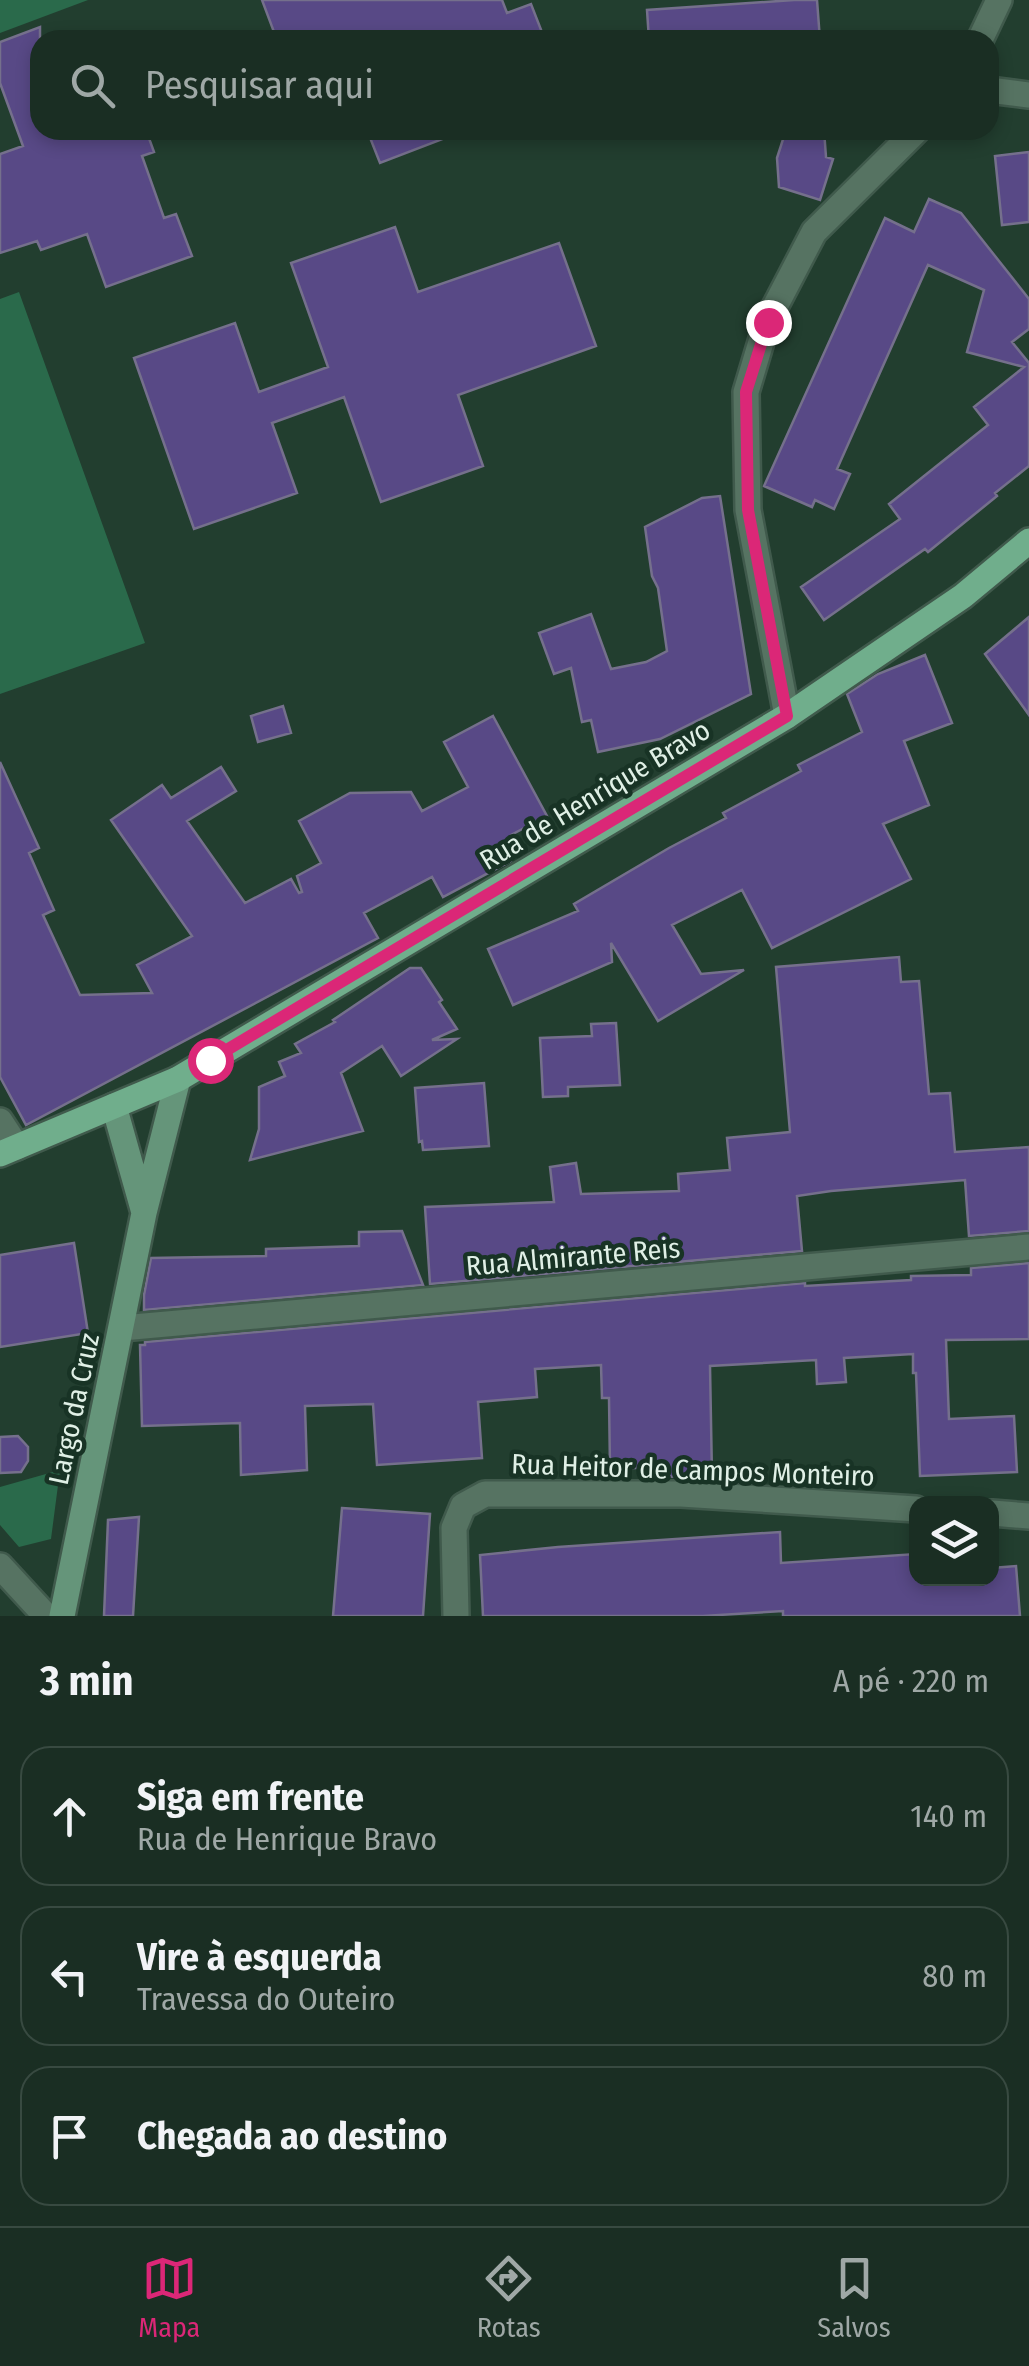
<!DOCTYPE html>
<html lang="pt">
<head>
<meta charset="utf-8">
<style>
  :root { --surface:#1a2e23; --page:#273a30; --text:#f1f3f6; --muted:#9fa8a6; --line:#384a41; --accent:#db2777 }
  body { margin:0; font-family:"Fira Sans Condensed",sans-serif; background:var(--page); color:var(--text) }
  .controls { position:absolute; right:30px; bottom:30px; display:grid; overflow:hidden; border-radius:20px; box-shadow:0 5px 15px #0003 }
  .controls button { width:90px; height:90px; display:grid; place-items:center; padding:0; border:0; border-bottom:2px solid var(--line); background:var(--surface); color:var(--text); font:50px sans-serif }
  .stop { position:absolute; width:30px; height:30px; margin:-22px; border:8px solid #db2777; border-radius:50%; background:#fff }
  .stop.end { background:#db2777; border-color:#fff; box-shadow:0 2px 10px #0008 }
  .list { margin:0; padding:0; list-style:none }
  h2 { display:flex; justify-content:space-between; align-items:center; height:130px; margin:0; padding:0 40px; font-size:42px }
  h2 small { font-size:32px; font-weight:400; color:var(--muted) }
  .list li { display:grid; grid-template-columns:65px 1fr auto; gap:30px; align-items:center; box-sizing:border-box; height:140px; margin:0 20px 20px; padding:0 20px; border:2px solid var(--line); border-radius:30px }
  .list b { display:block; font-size:38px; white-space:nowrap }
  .list p { margin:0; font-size:32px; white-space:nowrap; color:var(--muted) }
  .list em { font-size:32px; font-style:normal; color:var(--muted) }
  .icon { flex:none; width:55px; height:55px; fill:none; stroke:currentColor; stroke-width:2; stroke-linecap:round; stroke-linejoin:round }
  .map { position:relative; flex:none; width:1029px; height:1616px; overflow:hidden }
  .search { position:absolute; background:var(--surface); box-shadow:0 5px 15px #0003; left:30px; right:30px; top:30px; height:110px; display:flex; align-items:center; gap:25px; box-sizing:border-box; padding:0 35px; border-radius:30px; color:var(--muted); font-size:38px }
  .sheet { height:610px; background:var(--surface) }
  nav { display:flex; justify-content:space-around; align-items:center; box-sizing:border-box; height:140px; border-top:2px solid var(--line); background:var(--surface); font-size:28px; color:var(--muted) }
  nav a { display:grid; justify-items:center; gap:5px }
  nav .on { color:var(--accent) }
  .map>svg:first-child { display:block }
</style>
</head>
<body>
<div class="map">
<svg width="1029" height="1616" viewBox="0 0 1029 1616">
  <rect width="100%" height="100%" fill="#223e2f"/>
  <path fill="#2a6a4b" d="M 0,0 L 88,0 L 0,33 Z
    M 19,292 L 145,643 L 0,694 L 0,299 Z
    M 60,1470 L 51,1539 L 19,1547 L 0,1525 L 0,1487 Z"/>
  <path fill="#584986" stroke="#75708c" stroke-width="2.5" d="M 262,0 L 502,0 L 507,13 L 531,4 L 545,40 L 277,40 Z
    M 794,0 L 817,0 L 820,40 L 649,40 L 647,10 Z
    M 40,27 L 40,130 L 146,130 L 154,152 L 142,156 L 164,218 L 176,214 L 192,256 L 106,287 L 87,234 L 41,250 L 37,241 L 0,253 L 0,154 L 23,146 L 0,83 L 0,42 Z
    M 367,130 L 461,130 L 461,132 L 380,163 Z
    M 786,130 L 824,130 L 826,157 L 833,159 L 820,200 L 779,187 L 777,158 Z
    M 1029,152 L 1029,222 L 1002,225 L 995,156 Z
    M 929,199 L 961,213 L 1029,299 L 1029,329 L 1012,342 L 1029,363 L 1029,466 L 995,493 L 997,496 L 928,552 L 925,549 L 824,620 L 801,587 L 900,519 L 889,504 L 988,425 L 974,407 L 1024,367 L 967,352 L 984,290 L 928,265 L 837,469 L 850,474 L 834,509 L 815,500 L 812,507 L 764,486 L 885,218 L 914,232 Z
    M 395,227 L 418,292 L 559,243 L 596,346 L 458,395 L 483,466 L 381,502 L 344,397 L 272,423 L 297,493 L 194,529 L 134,358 L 235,323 L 259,392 L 328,367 L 291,263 Z
    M 720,496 L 751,694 L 660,739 L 598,752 L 591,720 L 582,722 L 571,668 L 554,674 L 539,633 L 591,614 L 611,669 L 646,662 L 667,651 L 658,588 L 652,576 L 645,527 L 702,498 Z
    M 1029,617 L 1029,715 L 985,654 Z
    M 925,655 L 952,723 L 904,741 L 929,805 L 883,824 L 911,879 L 772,948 L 742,890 L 672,925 L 701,974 L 744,970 L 658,1021 L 611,943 L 612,962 L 513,1005 L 488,949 L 578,911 L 574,904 L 669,848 L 726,818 L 723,813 L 801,771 L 798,765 L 862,732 L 847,694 L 878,674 Z
    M 283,706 L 291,733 L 258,742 L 251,716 Z
    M 493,716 L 547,816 L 511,835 L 511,861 L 443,897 L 432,877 L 364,913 L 378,938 L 26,1125 L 0,1077 L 0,762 L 39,848 L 29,853 L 54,910 L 43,915 L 80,995 L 152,993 L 137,965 L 192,936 L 111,820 L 162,785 L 171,798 L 221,767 L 236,791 L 187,821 L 245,903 L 291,879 L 299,893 L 302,892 L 297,876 L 321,863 L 299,821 L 350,793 L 411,792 L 422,811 L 468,787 L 444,742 Z
    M 899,957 L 901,982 L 919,981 L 929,1094 L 950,1093 L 955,1152 L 1029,1147 L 1029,1231 L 969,1236 L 965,1180 L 831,1191 L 797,1196 L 802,1251 L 430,1284 L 425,1207 L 554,1202 L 550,1167 L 576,1163 L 581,1194 L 679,1191 L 678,1174 L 730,1170 L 727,1138 L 790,1132 L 776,967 Z
    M 410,968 L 421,968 L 442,1000 L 439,1002 L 457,1029 L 432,1040 L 457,1039 L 401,1076 L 382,1046 L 341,1073 L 363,1131 L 250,1160 L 259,1129 L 259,1087 L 285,1076 L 279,1062 L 301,1053 L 295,1044 L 335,1022 L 333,1020 Z
    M 616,1023 L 620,1085 L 568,1087 L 568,1096 L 543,1097 L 540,1038 L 592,1036 L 591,1024 Z
    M 484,1083 L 489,1146 L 423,1150 L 422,1141 L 419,1142 L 415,1088 Z
    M 402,1231 L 423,1285 L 144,1310 L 144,1295 L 151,1258 L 266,1256 L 266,1249 L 359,1246 L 359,1232 Z
    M 74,1243 L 88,1333 L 0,1347 L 0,1255 Z
    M 1029,1263 L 1029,1339 L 946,1340 L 949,1419 L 1014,1416 L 1017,1472 L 920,1476 L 916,1373 L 913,1373 L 913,1354 L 844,1358 L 846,1382 L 817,1384 L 816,1360 L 710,1366 L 712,1476 L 647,1477 L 647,1468 L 610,1468 L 609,1398 L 602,1398 L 601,1365 L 535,1369 L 537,1397 L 478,1402 L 482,1458 L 377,1465 L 373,1404 L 305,1406 L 307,1470 L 241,1475 L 240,1423 L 142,1426 L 140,1345 L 145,1345 L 145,1342 L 805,1283 L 805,1286 L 911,1280 L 911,1276 L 971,1275 L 971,1268 Z
    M 18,1436 L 28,1447 L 28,1461 L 21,1472 L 0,1473 L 0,1437 Z
    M 342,1508 L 430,1514 L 423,1616 L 333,1616 Z
    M 139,1517 L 133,1616 L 104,1616 L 108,1520 Z
    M 780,1532 L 781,1563 L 916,1554 L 916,1578 L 992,1578 L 992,1568 L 1016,1566 L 1020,1616 L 783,1616 L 783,1611 L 703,1616 L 483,1616 L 480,1555 L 558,1547 Z"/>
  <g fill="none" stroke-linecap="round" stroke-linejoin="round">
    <g stroke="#405a4c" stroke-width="30">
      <path id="street" d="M 980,40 L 999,0
        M 989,90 L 1029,95
        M 787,716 L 748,510 L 746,392 L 767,322 L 814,232 L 917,130
        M 0,1121 L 17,1147
        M 122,1328 L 1029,1247
        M 992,1513 L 1029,1516
        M 0,1566 L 46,1616
        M 456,1616 L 454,1528 L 463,1506 L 485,1494 L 681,1494 L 916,1509"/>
    </g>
    <g stroke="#405a4c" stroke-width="30">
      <path id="secondary" d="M 114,1106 L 143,1209
        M 62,1616 L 144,1213 L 178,1079"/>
    </g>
    <g stroke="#405a4c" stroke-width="30">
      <path id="primary" d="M 0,1154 L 178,1079 L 787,716 L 963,596 L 1029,541"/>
    </g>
    <use href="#street" stroke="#567362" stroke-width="25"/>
    <use href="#secondary" stroke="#65957a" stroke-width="25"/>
    <use href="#primary" stroke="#70ae8c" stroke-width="25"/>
  </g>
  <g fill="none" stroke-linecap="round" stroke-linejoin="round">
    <path stroke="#db2777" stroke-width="12" d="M 210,1060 L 787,716 L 748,510 L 746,392 L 768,322"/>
  </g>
  <g text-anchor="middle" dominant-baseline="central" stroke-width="9" stroke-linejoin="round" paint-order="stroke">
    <g font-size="28" fill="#e0f0e6" stroke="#183325">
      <text transform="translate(595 795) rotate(-31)">Rua de Henrique Bravo</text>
      <text transform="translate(573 1257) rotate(-5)">Rua Almirante Reis</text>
      <text transform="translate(74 1409) rotate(-78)">Largo da Cruz</text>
      <text transform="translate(693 1470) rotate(2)">Rua Heitor de Campos Monteiro</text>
    </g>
  </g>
</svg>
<div class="controls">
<button><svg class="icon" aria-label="layers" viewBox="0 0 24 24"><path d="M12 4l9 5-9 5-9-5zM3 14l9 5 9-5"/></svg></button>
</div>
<div class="stop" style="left:210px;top:1060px"></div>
<div class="stop end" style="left:768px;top:322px"></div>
<div class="search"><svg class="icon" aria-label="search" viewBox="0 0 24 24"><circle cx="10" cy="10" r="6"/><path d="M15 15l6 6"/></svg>Pesquisar aqui</div>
</div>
<section class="sheet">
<h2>3 min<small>A pé · 220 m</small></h2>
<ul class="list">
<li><svg class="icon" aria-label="ahead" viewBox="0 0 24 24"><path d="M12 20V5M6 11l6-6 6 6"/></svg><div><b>Siga em frente</b><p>Rua de Henrique Bravo</p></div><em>140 m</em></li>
<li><svg class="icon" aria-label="left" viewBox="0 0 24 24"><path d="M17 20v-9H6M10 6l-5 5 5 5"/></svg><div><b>Vire à esquerda</b><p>Travessa do Outeiro</p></div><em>80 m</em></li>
<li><svg class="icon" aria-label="arrive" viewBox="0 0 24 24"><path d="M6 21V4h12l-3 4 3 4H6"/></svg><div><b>Chegada ao destino</b></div></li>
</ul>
</section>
<nav>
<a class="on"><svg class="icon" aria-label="map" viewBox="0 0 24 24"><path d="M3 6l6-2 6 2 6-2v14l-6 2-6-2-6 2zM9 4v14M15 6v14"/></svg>Mapa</a>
<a><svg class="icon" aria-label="directions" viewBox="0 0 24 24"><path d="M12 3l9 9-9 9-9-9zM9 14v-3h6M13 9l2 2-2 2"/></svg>Rotas</a>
<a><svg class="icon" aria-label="saved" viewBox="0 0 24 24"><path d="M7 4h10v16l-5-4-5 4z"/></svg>Salvos</a>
</nav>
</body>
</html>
